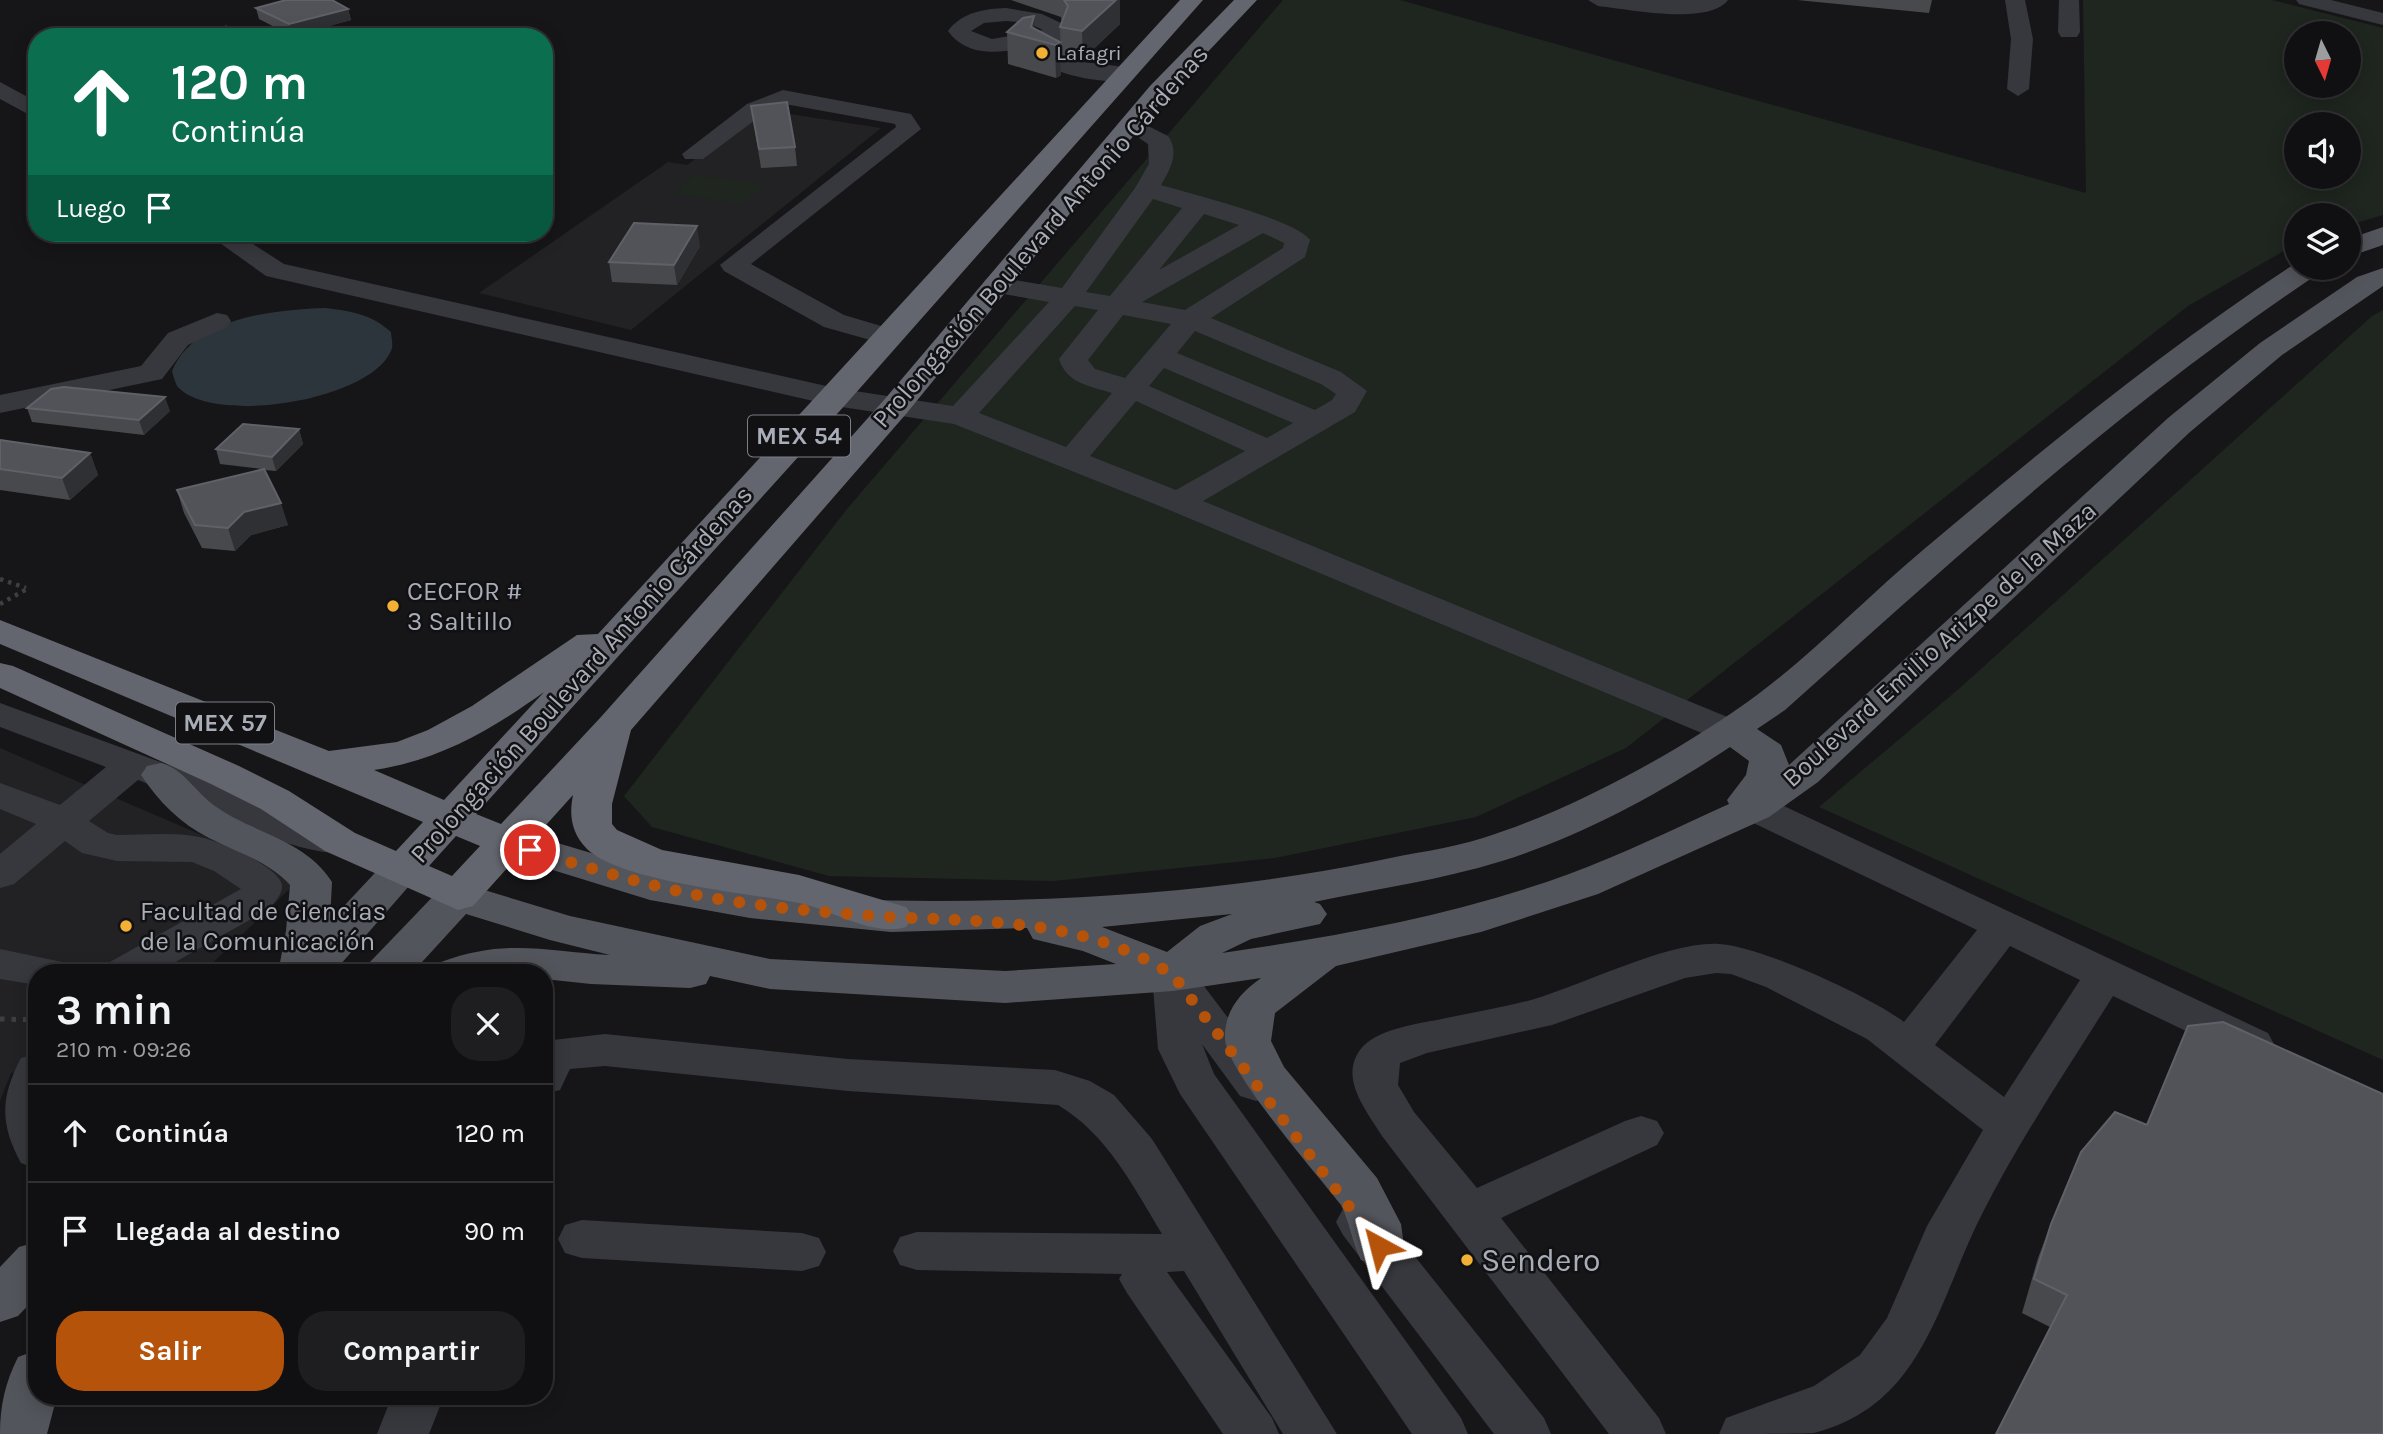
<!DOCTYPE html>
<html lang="es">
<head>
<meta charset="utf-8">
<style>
  body { margin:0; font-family:Karla,sans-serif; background:#1e1e20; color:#f1f3f6; height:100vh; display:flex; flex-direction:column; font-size:26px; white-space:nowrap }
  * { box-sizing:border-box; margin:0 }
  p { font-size:23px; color:#9c9d9f }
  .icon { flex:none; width:38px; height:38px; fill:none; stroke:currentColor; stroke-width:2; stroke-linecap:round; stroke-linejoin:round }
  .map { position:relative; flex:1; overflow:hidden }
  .details { position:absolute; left:28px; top:964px; width:525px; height:441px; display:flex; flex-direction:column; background:#101012; border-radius:28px; box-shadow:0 4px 18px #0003,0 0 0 2px #303032 }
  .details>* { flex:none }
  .banner { position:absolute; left:28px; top:28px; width:525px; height:214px; border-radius:28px; box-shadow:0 4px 18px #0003,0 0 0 2px #303032; background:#0b6e4f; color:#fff; overflow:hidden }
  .needle { width:46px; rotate:175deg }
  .buttons { position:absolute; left:2284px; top:21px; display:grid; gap:14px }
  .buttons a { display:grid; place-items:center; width:77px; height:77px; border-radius:50%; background:#101012; box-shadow:0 4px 18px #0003,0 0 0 2px #303032; font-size:35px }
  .pin { position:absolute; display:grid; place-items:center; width:60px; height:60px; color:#fff; margin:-30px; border:4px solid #fff; border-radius:50%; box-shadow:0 2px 7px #0007 }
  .me { position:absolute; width:77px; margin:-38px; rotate:322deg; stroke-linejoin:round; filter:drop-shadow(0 0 5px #0008) }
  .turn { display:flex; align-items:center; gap:24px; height:147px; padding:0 28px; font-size:32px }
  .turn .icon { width:91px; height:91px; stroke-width:2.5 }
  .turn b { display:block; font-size:49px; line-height:60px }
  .then { display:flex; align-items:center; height:66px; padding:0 28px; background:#0003; gap:14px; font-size:26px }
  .round { display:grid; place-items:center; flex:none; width:74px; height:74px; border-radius:28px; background:#1e1e20 }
  .headline { display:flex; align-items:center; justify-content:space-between; height:119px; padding:0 28px }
  h1 { font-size:42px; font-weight:700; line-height:52px }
  .button { display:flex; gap:14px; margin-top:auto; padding:14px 28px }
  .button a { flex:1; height:80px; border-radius:28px; background:#b45309; color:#fff; font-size:28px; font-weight:700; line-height:80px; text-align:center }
  .button a+a { background:#1e1e20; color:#f1f3f6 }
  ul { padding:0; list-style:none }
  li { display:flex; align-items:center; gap:21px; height:98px; padding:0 28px; border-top:2px solid #303032 }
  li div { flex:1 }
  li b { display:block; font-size:26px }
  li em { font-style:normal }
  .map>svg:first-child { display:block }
  .built { fill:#222225 }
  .green { fill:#1e261f; fill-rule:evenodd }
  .water { fill:#2c353c }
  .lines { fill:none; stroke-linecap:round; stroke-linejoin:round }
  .path-far1 { stroke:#3d3f44; stroke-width:4.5; stroke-dasharray:3.5 5; stroke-linecap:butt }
  .path { stroke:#3d3f44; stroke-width:5; stroke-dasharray:4.5 7; stroke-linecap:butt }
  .minor { fill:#37383d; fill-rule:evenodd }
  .major { fill:#53555c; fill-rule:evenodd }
  .highway { fill:#63666e; fill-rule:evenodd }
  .wall { fill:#47494d }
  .shaded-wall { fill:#2f3033 }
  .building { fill:#525359; stroke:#5f6168; stroke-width:2 }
  .route { stroke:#b45309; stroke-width:12; stroke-dasharray:0 21.6 }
  .poi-dot { fill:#f2b134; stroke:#111113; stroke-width:2.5 }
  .labels { text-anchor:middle; stroke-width:5; stroke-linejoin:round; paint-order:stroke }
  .far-poi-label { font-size:21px; fill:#a8adb8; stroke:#111113; text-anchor:start }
  .shield { fill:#111113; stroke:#7b7e86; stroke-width:2 }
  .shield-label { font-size:24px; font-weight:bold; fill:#a8adb8 }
  .street-label { font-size:26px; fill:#a8adb8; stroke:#111113 }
  .poi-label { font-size:26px; fill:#a8adb8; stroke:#111113; text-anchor:start }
  .near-poi-label { font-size:32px; fill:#a8adb8; stroke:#111113; text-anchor:start }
</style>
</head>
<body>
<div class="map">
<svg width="2383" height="1434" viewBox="0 0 2383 1434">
  <rect width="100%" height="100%" fill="#161618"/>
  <path class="built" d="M764 110 881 128 631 330 479 293 668 162 687 165Z
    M0 748 301 878 202 973H37V1071L11 1073 0 1101Z"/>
  <path class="green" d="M1283 0H1400L2086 193 2083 0H2272L2383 28V215L2349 225 2348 215H2296V244L2188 306 1626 748 1476 817 1275 858 1054 881 829 876 652 827 624 796 847 509ZM2296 33H2348V86H2296ZM2296 124H2348V177H2296Z
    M695 175 766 184 744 204 672 194Z
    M2383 310V1060L1819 807 1961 687 2372 316Z"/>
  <path class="water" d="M325 308C351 311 371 314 391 332 391 336 393 343 392 348 376 400 212 427 177 386 175 382 173 375 172 371 195 317 273 310 325 308Z"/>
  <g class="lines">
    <path class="path-far1" d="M0 579 26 588
      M0 604 27 589"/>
    <path class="path" d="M0 1019 37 1020"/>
    <path class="minor" d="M1588 0H1728C1709 26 1627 9 1598 6Z
      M2005 0H2025L2033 39 2029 89 2018 96 2007 89 2011 39Z
      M2059 0H2079L2080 32 2077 37H2061L2058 32Z
      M2296 0H2331L2383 13V25L2299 4Z
      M1006 8 1042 14 1063 24 1066 33 1058 57C1076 65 1128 62 1136 74 1125 91 1046 74 1034 57L1041 44C1011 52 969 61 948 31 962 12 984 9 1006 8ZM1006 21 1028 23 1043 30 992 39 971 31 984 23Z
      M226 25 248 37 218 36 215 31Z
      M0 82 37 102V119L0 99Z
      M783 90 911 114 921 129 751 264 844 315 898 331 902 337 898 343 888 345 824 327 724 271 720 265 896 127 895 124 785 104 763 114 703 159H685L682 154 747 104Z
      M1130 117 1168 136C1180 152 1170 170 1161 185 1190 194 1295 219 1310 240L1305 257 1211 318 1341 372 1367 391 1355 412 1203 501 1742 723 1748 731 1742 739 1729 742 1716 739 1167 509 954 424 835 406 266 276 206 233H236L284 264 835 388 953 406 1049 302 986 291 982 285 986 279 996 277 1062 288 1135 188 1149 164 1148 144 1118 124 1122 119ZM1153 199 1182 208 1110 296 1086 292ZM1204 214 1239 225 1159 270ZM1263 233 1284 243 1283 248 1185 310 1142 302ZM1075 306 1098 310 1059 359C1067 384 1090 386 1112 393L1066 447 979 413ZM1123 315 1171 324 1125 378 1095 369 1088 360ZM1195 331 1321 384 1336 394 1332 400 1315 410 1177 353ZM1164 368 1293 423 1267 438 1149 386ZM1136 401 1245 451 1176 490 1090 456Z
      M217 313 227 315 231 321 227 327 188 345 162 379 0 413V395L141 366 168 333Z
      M0 703 174 767 308 822 354 833 360 842 354 851C304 865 189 799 138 780L89 821 108 833 117 835C143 835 173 832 199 837 217 840 279 866 282 885 283 894 274 903 269 909L156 973H102L108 963 241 889 214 871 192 862 117 861 82 853 65 841 14 884 0 888V854L36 824 0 809V783L60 805 106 767 0 727Z
      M1755 796 1769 799 2268 1033 2274 1044 2268 1055 2252 1060 2236 1055 2113 996C2068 1068 2020 1139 1982 1214 1938 1300 1924 1405 1814 1433 1791 1434 1744 1434 1719 1434L1726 1418 1814 1386 1860 1355 1887 1318 1927 1226 1983 1130 1867 1039 1766 987 1731 974 1716 973 1685 978 1552 1025 1427 1053 1400 1063 1398 1085 1414 1112 1477 1188 1625 1121 1641 1116 1657 1121 1664 1133 1657 1145 1501 1218 1659 1418 1666 1434H1609L1382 1136C1367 1111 1339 1079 1360 1050 1374 1030 1415 1024 1437 1020 1468 1013 1501 1008 1531 1000 1584 985 1668 941 1719 944 1760 946 1871 997 1904 1022L1977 930 1741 817 1736 808 1741 799ZM2010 946 2080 980 2004 1097 1935 1045Z
      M0 949 67 963 73 973H37V985L0 979Z
      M1173 960 1188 965 1278 1084 1272 1096 1256 1101 1240 1096 1202 1044 1214 1074 1461 1418 1468 1434H1412L1180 1094 1158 1049 1152 975 1158 965Z
      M605 1034 848 1059 1055 1070 1090 1081 1114 1095 1152 1139 1337 1434H1283L1184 1271 1167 1272 1272 1418 1279 1434H1223L1127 1293 1119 1279 1122 1274 917 1270 900 1265 893 1251 900 1237 917 1232 1162 1234C1133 1186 1107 1134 1058 1105L848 1091 605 1066 570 1069 560 1090 544 1094V1041Z
      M37 1054V1169L21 1163C0 1124 0 1098 21 1058Z
      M1360 1203 1377 1209 1544 1418 1551 1434H1494L1343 1235 1336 1222 1343 1209Z
      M582 1220 802 1233 819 1238 826 1252 819 1266 802 1271 582 1258 565 1253 558 1239 565 1225Z
      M392 1396H444L429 1434H377Z"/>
    <path class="major" d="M2383 227V245L2348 257V239Z
      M2296 263V268H2322L2318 274C2127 401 1956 557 1785 710L1757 729 1781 745 1789 765 2168 418 2260 343 2357 277 2383 268V286L2282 355 2190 432 1818 782 1769 817 1598 894 1481 932 1336 966 1275 1013 1271 1041 1284 1067 1377 1178 1401 1224 1404 1246 1397 1260 1379 1266 1361 1260C1352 1242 1350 1223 1341 1205 1317 1174 1227 1072 1225 1039 1224 1011 1240 993 1261 978L1173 991 1005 1003 770 989 710 976 706 984 690 988 591 984 544 979V973H435L441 962C506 938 545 951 610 955L550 940 466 914 412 973H364L370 962 443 886 458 882 570 916 770 959 1005 971 1116 964 1083 951 1033 939 1027 928 891 932 750 918 650 900 491 851 485 842 491 833 506 829C587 850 665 878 748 889 835 902 921 902 1008 900 1132 897 1254 886 1376 861 1411 853 1449 849 1483 838 1573 810 1682 750 1757 695 1816 651 1867 597 1923 550 2043 449 2164 349 2296 263ZM1730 747 1749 761 1746 775 1727 800 1729 804C1676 828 1623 854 1569 874 1457 915 1339 936 1222 953L1251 939 1320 924 1327 914 1320 904 1314 902C1376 889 1441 880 1502 861 1582 836 1661 793 1730 747ZM1232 914 1200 926 1167 952 1102 927Z
      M161 763C184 769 195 792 215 806 254 834 305 839 332 882L330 921 387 860 402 856 417 860 423 870 333 973H278L286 931 290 885C268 861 236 852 209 838 181 824 158 801 141 775L147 766Z
      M37 1242V1296L18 1316 0 1322V1267L19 1247Z
      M37 1350V1396H57L47 1434H0C0 1406 5 1383 18 1357Z"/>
    <path class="highway" d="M1180 0H1203L846 404 476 814 501 824 600 718 884 400 1150 86 1234 0H1257L1166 96 906 414 631 730 612 804V824L617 830 662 850 799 875 906 907 913 917 906 927C872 937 833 910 799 903 749 893 622 882 587 849 571 833 569 815 573 795L473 906 458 910 325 851 261 809 211 784 0 688V663L13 666 239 766 289 791 355 833 396 851 423 822 0 644V620L329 751 397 742 428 730 472 706 577 635 598 634ZM544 692 444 800 374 770C440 760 491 730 544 692ZM456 836 480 846 452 876 429 866Z"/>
  </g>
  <path class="wall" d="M1011 0H1120V24L1083 59 1061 55 1060 27 1062 22 1061 17Z
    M1797 0H1932L1929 13Z
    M256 8 348 9 351 20 292 36 259 19Z
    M1035 29 1060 42 1061 75 1056 78 1008 64 1007 32Z
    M751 106 795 147 797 166 761 168Z
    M700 246 677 285 612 282 609 262Z
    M27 408 170 411 144 435 32 422Z
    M299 429 303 444 276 471 265 470 288 525 251 535 235 551 202 548 184 513 177 490 262 469 220 464 216 449Z
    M0 440 90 453 98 475 70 500 0 490Z
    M2383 1094 2050 1327 2022 1313 2038 1258 2051 1224 2147 1125Z"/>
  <path class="shaded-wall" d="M1086 0H1120V24L1083 59 1082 31Z
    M348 9 351 20 292 36 289 24Z
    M1034 16 1035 40 1031 27Z
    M1060 42 1061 75 1056 78 1055 45Z
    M544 105 548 121 544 122Z
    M697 226 700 246 677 285 674 265Z
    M165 397 170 411 144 435 139 420Z
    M299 429 303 444 276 471 272 457Z
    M90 453 98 475 70 500 62 478Z
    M281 503 288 525 251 535 235 551 228 528 244 512Z"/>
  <path class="building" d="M286 0H332L348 9 289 24 256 8Z
    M1064 0H1116L1082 31 1060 27 1068 6Z
    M1034 16 1031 27 1060 42 1055 45 1007 32 1023 18Z
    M787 102 795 147 759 149 751 106Z
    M634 223 697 226 674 265 609 262Z
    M64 387 165 397 139 420 27 408 51 389Z
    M243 424 299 429 272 457 216 449Z
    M0 440 90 453 62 478 0 469Z
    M264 469 281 503 244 512 228 528 195 525 177 490Z
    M2223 1022 2383 1094V1434H1996L2067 1295 2034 1279 2051 1224 2081 1152 2115 1112 2147 1125 2188 1026Z"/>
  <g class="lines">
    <path class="route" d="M530 850C603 872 676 895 752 904 798 910 844 914 890 917 991 922 1085 919 1173 975L1379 1246"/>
  </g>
  <g class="poi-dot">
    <circle cx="1042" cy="53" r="7"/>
    <circle cx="393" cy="606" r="7"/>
    <circle cx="126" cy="926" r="7"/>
    <circle cx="1467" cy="1260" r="7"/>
  </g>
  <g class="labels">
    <g class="far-poi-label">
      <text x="1056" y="60">Lafagri</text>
    </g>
    <g class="shield">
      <rect x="748" y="415.5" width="102" height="41" rx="5"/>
      <rect x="176" y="702.5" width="98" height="41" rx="5"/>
    </g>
    <g class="shield-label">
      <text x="799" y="444">MEX 54</text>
      <text x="225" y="731">MEX 57</text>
    </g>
    <g class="street-label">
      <text transform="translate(1040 236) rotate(-49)" y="9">Prolongación Boulevard Antonio Cárdenas</text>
      <text transform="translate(1939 644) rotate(-42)" y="9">Boulevard Emilio Arizpe de la Maza</text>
      <text transform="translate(581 674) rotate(-48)" y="9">Prolongación Boulevard Antonio Cárdenas</text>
    </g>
    <g class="poi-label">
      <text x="407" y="600">CECFOR #<tspan x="407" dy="30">3 Saltillo</tspan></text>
      <text x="140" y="920">Facultad de Ciencias<tspan x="140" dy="30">de la Comunicación</tspan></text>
    </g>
    <g class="near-poi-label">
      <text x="1481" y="1271">Sendero</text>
    </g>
  </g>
</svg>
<div class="buttons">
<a><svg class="needle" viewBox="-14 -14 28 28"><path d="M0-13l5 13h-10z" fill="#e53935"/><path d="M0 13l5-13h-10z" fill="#9c9d9f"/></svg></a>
<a><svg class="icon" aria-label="sound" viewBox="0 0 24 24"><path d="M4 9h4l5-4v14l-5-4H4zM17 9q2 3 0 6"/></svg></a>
<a><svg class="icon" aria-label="layers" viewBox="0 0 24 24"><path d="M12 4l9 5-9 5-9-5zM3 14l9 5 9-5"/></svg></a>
</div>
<div class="pin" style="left:530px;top:850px;background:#d93025"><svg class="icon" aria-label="arrive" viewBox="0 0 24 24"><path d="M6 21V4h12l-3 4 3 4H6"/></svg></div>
<svg class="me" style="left:1379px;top:1246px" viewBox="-20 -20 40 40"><path d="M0-17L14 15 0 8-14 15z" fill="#b45309" stroke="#fff" stroke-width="4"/></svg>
<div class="banner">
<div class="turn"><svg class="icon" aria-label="ahead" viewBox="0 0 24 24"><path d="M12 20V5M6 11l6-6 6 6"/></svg><div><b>120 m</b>Continúa</div></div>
<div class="then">Luego<svg class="icon" aria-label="arrive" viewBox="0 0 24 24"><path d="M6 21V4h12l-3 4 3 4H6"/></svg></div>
</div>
<section class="details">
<div class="headline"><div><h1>3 min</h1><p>210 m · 09:26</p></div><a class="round"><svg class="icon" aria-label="close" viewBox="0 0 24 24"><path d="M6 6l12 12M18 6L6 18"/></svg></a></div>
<ul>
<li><svg class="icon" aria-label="ahead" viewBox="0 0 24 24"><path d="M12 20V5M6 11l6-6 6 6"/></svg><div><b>Continúa</b></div><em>120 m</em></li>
<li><svg class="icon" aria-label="arrive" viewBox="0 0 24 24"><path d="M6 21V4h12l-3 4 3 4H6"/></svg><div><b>Llegada al destino</b></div><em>90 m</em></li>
</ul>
<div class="button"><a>Salir</a><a>Compartir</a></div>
</section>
</div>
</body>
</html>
